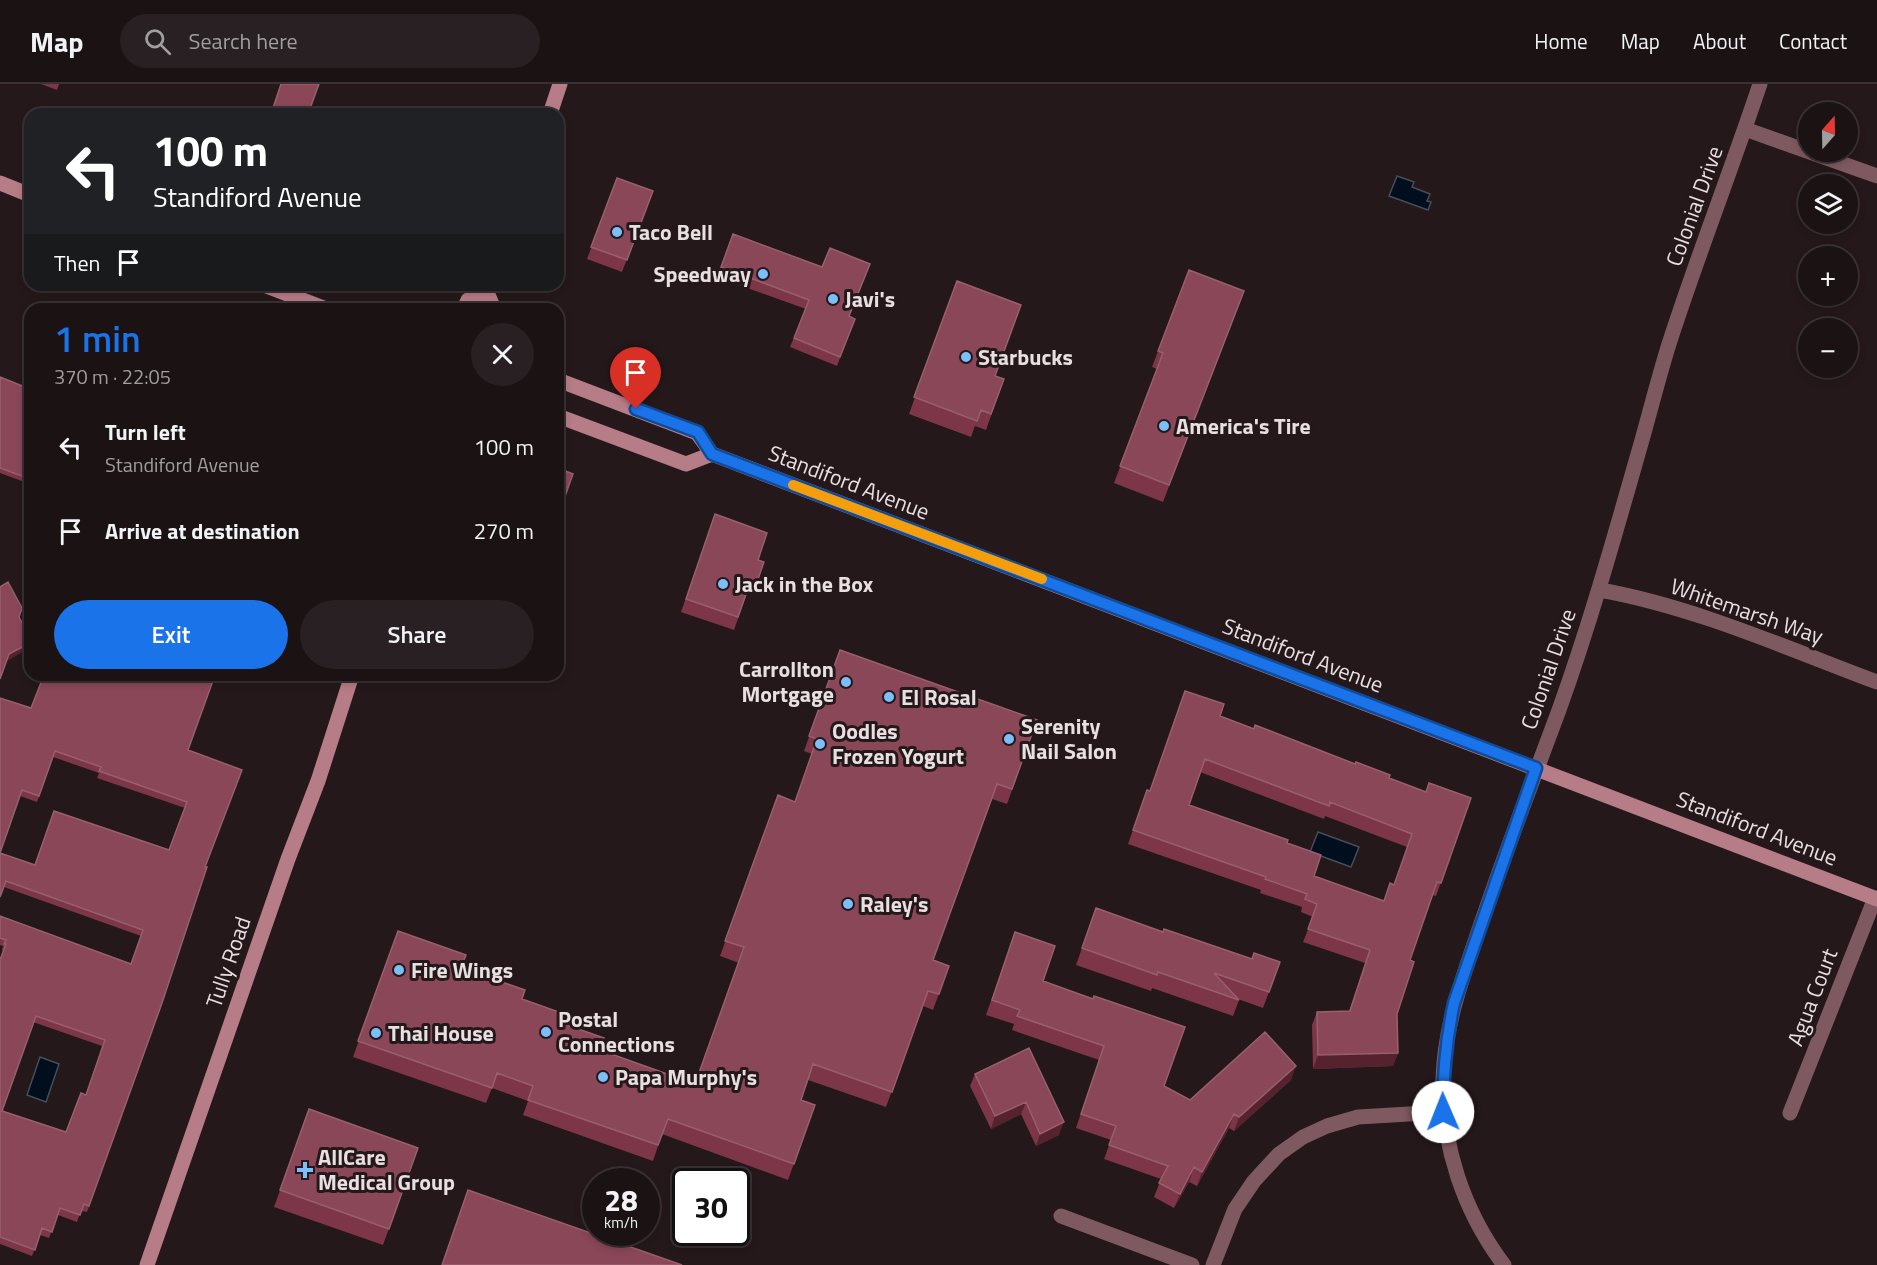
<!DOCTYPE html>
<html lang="en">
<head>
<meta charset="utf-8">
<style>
  body { margin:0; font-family:"Titillium Web",sans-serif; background:#282022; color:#f1f3f6; height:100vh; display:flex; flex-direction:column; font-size:22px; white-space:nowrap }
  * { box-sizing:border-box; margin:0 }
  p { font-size:20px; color:#a09ea0 }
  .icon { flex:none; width:33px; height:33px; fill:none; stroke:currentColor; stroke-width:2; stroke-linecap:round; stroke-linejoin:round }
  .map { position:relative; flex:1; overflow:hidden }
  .drawer { position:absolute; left:24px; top:219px; width:540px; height:378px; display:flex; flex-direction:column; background:#1b1214; border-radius:18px; box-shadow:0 3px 9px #0003,0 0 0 2px #393234 }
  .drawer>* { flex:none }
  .banner { position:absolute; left:24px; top:24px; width:540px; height:183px; border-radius:18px; box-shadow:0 3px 9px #0003,0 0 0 2px #393234; background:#202124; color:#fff; overflow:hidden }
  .needle { width:39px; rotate:20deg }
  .buttons { position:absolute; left:1798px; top:18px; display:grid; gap:12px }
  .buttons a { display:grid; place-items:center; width:60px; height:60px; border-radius:50%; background:#1b1214; box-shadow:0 3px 9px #0003,0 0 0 2px #393234; font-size:30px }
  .speed { position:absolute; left:582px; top:1084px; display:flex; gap:12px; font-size:30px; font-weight:700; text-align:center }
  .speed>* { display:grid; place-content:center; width:78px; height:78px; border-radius:50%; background:#1b1214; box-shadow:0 3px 9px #0003,0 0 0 2px #393234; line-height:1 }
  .speed small { font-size:15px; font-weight:400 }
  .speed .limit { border:3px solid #111; border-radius:9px; background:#fff; color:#111 }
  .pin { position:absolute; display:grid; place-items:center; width:51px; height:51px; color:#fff; margin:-62px -26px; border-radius:50% 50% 50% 0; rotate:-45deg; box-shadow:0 0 6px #0007 }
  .pin .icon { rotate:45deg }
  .me { position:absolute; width:66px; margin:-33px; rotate:359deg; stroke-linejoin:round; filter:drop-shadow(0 0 4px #0008) }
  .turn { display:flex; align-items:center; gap:21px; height:126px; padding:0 30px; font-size:27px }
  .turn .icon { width:78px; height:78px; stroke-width:2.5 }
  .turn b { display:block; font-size:42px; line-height:51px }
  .then { display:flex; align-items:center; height:57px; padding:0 30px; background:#0003; gap:12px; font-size:22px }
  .round { display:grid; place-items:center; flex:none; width:63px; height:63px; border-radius:32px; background:#282022 }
  .overview { display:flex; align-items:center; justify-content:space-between; height:102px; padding:0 30px }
  h1 { font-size:36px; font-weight:600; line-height:45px; color:#1a73e8 }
  .primary-button { display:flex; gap:12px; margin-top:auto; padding:12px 30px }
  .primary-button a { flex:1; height:69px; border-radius:36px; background:#1a73e8; color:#fff; font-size:24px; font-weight:600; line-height:69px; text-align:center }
  .primary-button a+a { background:#282022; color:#f1f3f6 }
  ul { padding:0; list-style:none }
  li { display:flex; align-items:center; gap:18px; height:84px; padding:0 30px }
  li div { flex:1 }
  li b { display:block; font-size:22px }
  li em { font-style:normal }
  header { display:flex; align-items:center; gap:36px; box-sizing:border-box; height:84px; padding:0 30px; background:#1b1214; border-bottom:2px solid #393234 }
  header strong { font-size:28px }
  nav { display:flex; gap:33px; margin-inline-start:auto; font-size:21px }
  .search { width:420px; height:54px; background:#282022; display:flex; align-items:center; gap:15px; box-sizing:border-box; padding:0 21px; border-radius:33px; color:#a09ea0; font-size:22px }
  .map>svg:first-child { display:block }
  .water { fill:#000e1e; stroke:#464d58; stroke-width:1.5 }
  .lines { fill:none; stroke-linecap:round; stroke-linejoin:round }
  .street { stroke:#7e5960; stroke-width:15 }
  .secondary { stroke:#b67c87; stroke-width:15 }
  .wall { fill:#7d3548; fill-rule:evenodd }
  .shaded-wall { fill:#55222e }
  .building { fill:#894758; stroke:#985f6e; stroke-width:1.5; fill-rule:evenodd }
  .route-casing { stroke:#114b97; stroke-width:15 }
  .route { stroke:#1a73e8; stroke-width:10 }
  .slow { stroke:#f59e0b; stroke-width:10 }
  .poi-dot { fill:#7bbef8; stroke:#24181a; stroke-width:2 }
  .labels { text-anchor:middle; stroke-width:6; stroke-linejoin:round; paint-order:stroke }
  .street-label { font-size:22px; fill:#e8dfe1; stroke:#24181a }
  .poi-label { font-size:22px; font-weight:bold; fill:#e8dfe1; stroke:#24181a; text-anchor:start }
</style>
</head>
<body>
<header>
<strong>Map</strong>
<div class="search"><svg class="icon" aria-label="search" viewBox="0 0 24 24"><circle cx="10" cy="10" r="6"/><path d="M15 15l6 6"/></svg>Search here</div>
<nav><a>Home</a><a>Map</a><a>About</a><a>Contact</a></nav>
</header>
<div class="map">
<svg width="1877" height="1181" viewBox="0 0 1877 1181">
  <rect width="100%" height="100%" fill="#24181a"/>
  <path class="water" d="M1397 92 1414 98 1412 103 1430 110 1427 117 1431 118 1428 126 1389 112Z
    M1318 748 1359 763 1351 783 1310 768Z
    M40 973 59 980 46 1018 27 1011Z"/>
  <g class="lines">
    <path class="street" d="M1745 45 1877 92
      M1600 506C1695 523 1786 564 1877 598
      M1790 1029 1875 814
      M1061 1132 1192 1181
      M1213 1181 1235 1125 1254 1097 1279 1070 1303 1053 1327 1042 1358 1033 1443 1028
      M1504 1181C1464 1128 1441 1061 1443 994 1445 938 1464 890 1482 837 1506 766 1533 696 1559 626 1591 537 1616 447 1642 356 1651 324 1659 292 1669 260 1697 173 1731 87 1760 0"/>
    <path class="secondary" d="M550 30 560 0
      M0 99 30 111
      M264 201 326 225
      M489 201 487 208 494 225
      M464 225 468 216 487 208
      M558 296 697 349 712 370 1877 815
      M558 332 686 380 712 370
      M147 1181 288 775 318 697 352 591"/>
  </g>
  <path class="wall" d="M41 0H59L57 6Z
    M617 94 653 107 622 188 587 175Z
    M733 150 849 233 855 235 837 282 790 263 806 225 717 193Z
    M1189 186 1244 207 1163 418 1114 399 1157 285 1152 283Z
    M957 197 995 292 1004 295 986 346 975 342 971 353 909 330Z
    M0 293 30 305V400L0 389Z
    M715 430 758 476 757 498 752 511 747 509 734 546 681 528Z
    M840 566 1037 636 1007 720 992 715 933 876 949 882 933 926 923 922 886 1023 808 996 801 1016 815 1021 788 1096 662 1050 653 1077 523 1031 528 1017 492 1004 486 1019 353 973 398 847 461 884 522 915 564 940 600 966 695 1000 739 879 720 872 778 711 795 718 812 670 804 667Z
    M0 614 31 624 188 666 205 783 162 919 87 1128 81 1127 77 1138 58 1131 49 1154 40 1151 32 1172 0 1160V876L3 867 2 866 3 862 0 861V832L131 880 141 852 4 803 0 813ZM53 673 99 689 97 694 185 724 169 766 35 781 0 769 20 712 37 718ZM33 938 102 962 86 1011 66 1048 2 1027Z
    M1220 632 1426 708 1471 714 1436 812 1432 811 1410 876 1397 930 1398 969 1393 982 1313 985 1312 941 1317 928 1349 927 1365 879 1303 858 1313 833 1301 828 1302 823 1260 809 1261 806 1128 760 1147 706 1150 707ZM1200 688 1324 735 1325 732 1407 763 1394 801 1383 817 1314 792 1287 759 1189 721Z
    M1096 824 1163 848 1252 875 1280 878 1263 924 1238 915 1239 916 1233 932 1152 904 1151 907 1076 881Z
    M1015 848 1043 897 1164 1002 1190 1016 1291 996 1234 1047 1229 1044 1197 1102 1189 1098 1174 1124 1154 1113 1161 1095 1104 1075 1111 1056 1076 1044 1099 976 1012 946 1014 940 986 931Z
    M1029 964 1059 1051 1036 1062 1021 1030 991 1045 970 1002 975 990Z
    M309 1025 418 1064 383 1161 274 1123Z"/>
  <path class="shaded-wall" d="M30 559V564L7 577 9 570Z
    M1398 969 1393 982 1313 985 1318 971Z
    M1296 982 1291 996 1234 1047 1239 1033Z
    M1026 1018 1021 1030 991 1045 995 1032Z
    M1234 1030 1229 1044 1197 1102 1202 1088Z
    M1064 1038 1059 1051 1036 1062 1040 1050Z
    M1194 1083 1189 1098 1174 1124 1180 1110Z"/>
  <path class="building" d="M281 0H319L308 30H271Z
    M617 94 653 107 627 176 591 163Z
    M733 150 822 183 830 164 870 180 849 232 855 235 840 273 794 254 809 216 721 183Z
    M1189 186 1244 207 1169 401 1120 382 1163 269 1158 267Z
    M957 197 1021 221 995 292 1004 295 991 330 981 326 977 337 914 313Z
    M0 293 30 305V395L0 384Z
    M558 384 573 390 558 432Z
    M715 430 767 449 758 476 764 478 757 498 751 496 738 533 686 515Z
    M8 498 22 524 19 533 30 554V559L9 570 0 595V503Z
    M840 566 1037 636 1012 705 997 700 933 876 949 882 939 910 928 907 892 1008 813 980 801 1016 815 1021 794 1080 668 1035 658 1061 528 1016 533 1002 497 989 492 1004 358 957 398 847 466 871 461 884 525 906 522 915 567 931 564 940 604 954 600 966 695 1000 744 863 725 857 778 711 795 718 817 655 809 652Z
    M44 591H215L188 666 242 686 205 783H207L162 919 89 1122 84 1120 80 1131 60 1124 52 1148 42 1144 35 1166 0 1153V876L6 860H4L6 856 0 854V832L131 880 143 846 6 797 0 813V614L31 624ZM55 667 101 683 99 687 187 718 169 766 54 727 35 781 0 769 22 706 39 712ZM36 932 105 956 86 1011 81 1009 66 1048 2 1027Z
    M1185 607 1224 620 1220 632 1254 645 1255 641 1355 680 1356 678 1390 691 1389 694 1426 708 1429 699 1471 714 1441 799 1437 798 1410 876 1414 878 1397 930 1398 969 1318 971 1317 928 1350 927 1370 866 1308 845 1317 820 1305 815 1307 810 1265 795 1266 793 1133 746 1147 706 1150 707ZM1205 675 1329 722 1330 718 1412 750 1394 801 1390 799 1384 817 1314 792 1321 771 1287 759 1288 756 1189 721Z
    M1096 824 1163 848 1164 845 1252 875 1254 869 1280 878 1269 908 1214 889 1239 916 1158 888 1157 891 1082 864Z
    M1015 848 1055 862 1043 897 1093 915 1094 912 1185 943 1164 1002 1190 1016 1265 948 1296 982 1239 1033 1234 1030 1202 1088 1194 1083 1180 1110 1159 1099 1168 1082 1109 1061 1116 1042 1081 1030 1104 962 1017 932 1020 926 992 916Z
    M1029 964 1064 1038 1040 1050 1026 1018 995 1032 975 990Z
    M309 1025 418 1064 389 1145 280 1106Z
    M468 1106 682 1181H442Z"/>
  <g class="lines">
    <g class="route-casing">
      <path id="route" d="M636 325 698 348 712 370 1536 684 1454 919C1446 956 1443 991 1443 1028"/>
    </g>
    <use href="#route" class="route"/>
    <path class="slow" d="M793 401 1042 495"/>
  </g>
  <g class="poi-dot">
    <circle cx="617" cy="148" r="6"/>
    <circle cx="763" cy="190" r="6"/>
    <circle cx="833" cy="215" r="6"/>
    <circle cx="966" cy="273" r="6"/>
    <circle cx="1164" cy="342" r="6"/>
    <circle cx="723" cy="500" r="6"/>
    <circle cx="846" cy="598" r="6"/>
    <circle cx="889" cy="613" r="6"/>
    <circle cx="1009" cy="655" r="6"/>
    <circle cx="820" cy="660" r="6"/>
    <circle cx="848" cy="820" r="6"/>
    <circle cx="399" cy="886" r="6"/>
    <circle cx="546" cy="948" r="6"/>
    <circle cx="376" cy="949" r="6"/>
    <circle cx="603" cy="993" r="6"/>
    <path d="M302 1077h6v6h6v6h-6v6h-6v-6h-6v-6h6z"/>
  </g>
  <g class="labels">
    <g class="street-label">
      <text transform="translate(1694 122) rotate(-70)" y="8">Colonial Drive</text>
      <text transform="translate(849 398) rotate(21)" y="8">Standiford Avenue</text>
      <text transform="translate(1747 527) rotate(19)" y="8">Whitemarsh Way</text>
      <text transform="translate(1303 571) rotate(21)" y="8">Standiford Avenue</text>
      <text transform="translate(1548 585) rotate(-71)" y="8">Colonial Drive</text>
      <text transform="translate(1757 744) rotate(21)" y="8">Standiford Avenue</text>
      <text transform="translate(228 878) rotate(-71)" y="8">Tully Road</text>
      <text transform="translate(1812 913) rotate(-69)" y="8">Agua Court</text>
    </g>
    <g class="poi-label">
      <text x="629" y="156">Taco Bell</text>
      <text x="751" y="198" text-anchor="end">Speedway</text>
      <text x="845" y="223">Javi's</text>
      <text x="978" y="281">Starbucks</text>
      <text x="1176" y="350">America's Tire</text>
      <text x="735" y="508">Jack in the Box</text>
      <text x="834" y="593" text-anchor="end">Carrollton<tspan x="834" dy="25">Mortgage</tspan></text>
      <text x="901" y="621">El Rosal</text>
      <text x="1021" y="650">Serenity<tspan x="1021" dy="25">Nail Salon</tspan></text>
      <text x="832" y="655">Oodles<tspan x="832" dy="25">Frozen Yogurt</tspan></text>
      <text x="860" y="828">Raley's</text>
      <text x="411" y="894">Fire Wings</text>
      <text x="558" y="943">Postal<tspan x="558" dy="25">Connections</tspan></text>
      <text x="388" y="957">Thai House</text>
      <text x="615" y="1001">Papa Murphy's</text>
      <text x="318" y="1081">AllCare<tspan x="318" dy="25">Medical Group</tspan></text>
    </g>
  </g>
</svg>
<div class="buttons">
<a><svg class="needle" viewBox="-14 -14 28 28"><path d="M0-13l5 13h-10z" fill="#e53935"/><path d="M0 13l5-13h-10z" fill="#a09ea0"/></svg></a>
<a><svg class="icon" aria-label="layers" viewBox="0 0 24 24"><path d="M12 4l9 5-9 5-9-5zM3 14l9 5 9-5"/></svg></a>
<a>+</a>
<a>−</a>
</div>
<div class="speed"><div>28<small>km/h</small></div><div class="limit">30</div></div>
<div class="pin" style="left:636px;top:325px;background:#d93025"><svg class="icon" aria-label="arrive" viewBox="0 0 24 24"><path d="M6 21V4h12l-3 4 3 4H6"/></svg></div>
<svg class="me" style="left:1443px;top:1028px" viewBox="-20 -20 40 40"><circle r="19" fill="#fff"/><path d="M0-13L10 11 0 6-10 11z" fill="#1a73e8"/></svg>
<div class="banner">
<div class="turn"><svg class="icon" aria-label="left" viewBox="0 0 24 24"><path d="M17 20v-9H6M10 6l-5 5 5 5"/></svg><div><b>100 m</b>Standiford Avenue</div></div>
<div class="then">Then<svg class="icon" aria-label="arrive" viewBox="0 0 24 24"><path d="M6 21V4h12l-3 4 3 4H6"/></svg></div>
</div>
<section class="drawer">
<div class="overview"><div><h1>1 min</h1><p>370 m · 22:05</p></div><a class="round"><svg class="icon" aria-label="close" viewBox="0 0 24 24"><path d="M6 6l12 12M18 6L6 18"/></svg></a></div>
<ul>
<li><svg class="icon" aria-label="left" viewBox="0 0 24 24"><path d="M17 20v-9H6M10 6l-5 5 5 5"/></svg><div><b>Turn left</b><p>Standiford Avenue</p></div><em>100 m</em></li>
<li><svg class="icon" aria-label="arrive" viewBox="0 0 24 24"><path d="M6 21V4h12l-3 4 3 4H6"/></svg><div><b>Arrive at destination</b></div><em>270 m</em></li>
</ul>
<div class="primary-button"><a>Exit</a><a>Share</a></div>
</section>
</div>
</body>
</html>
